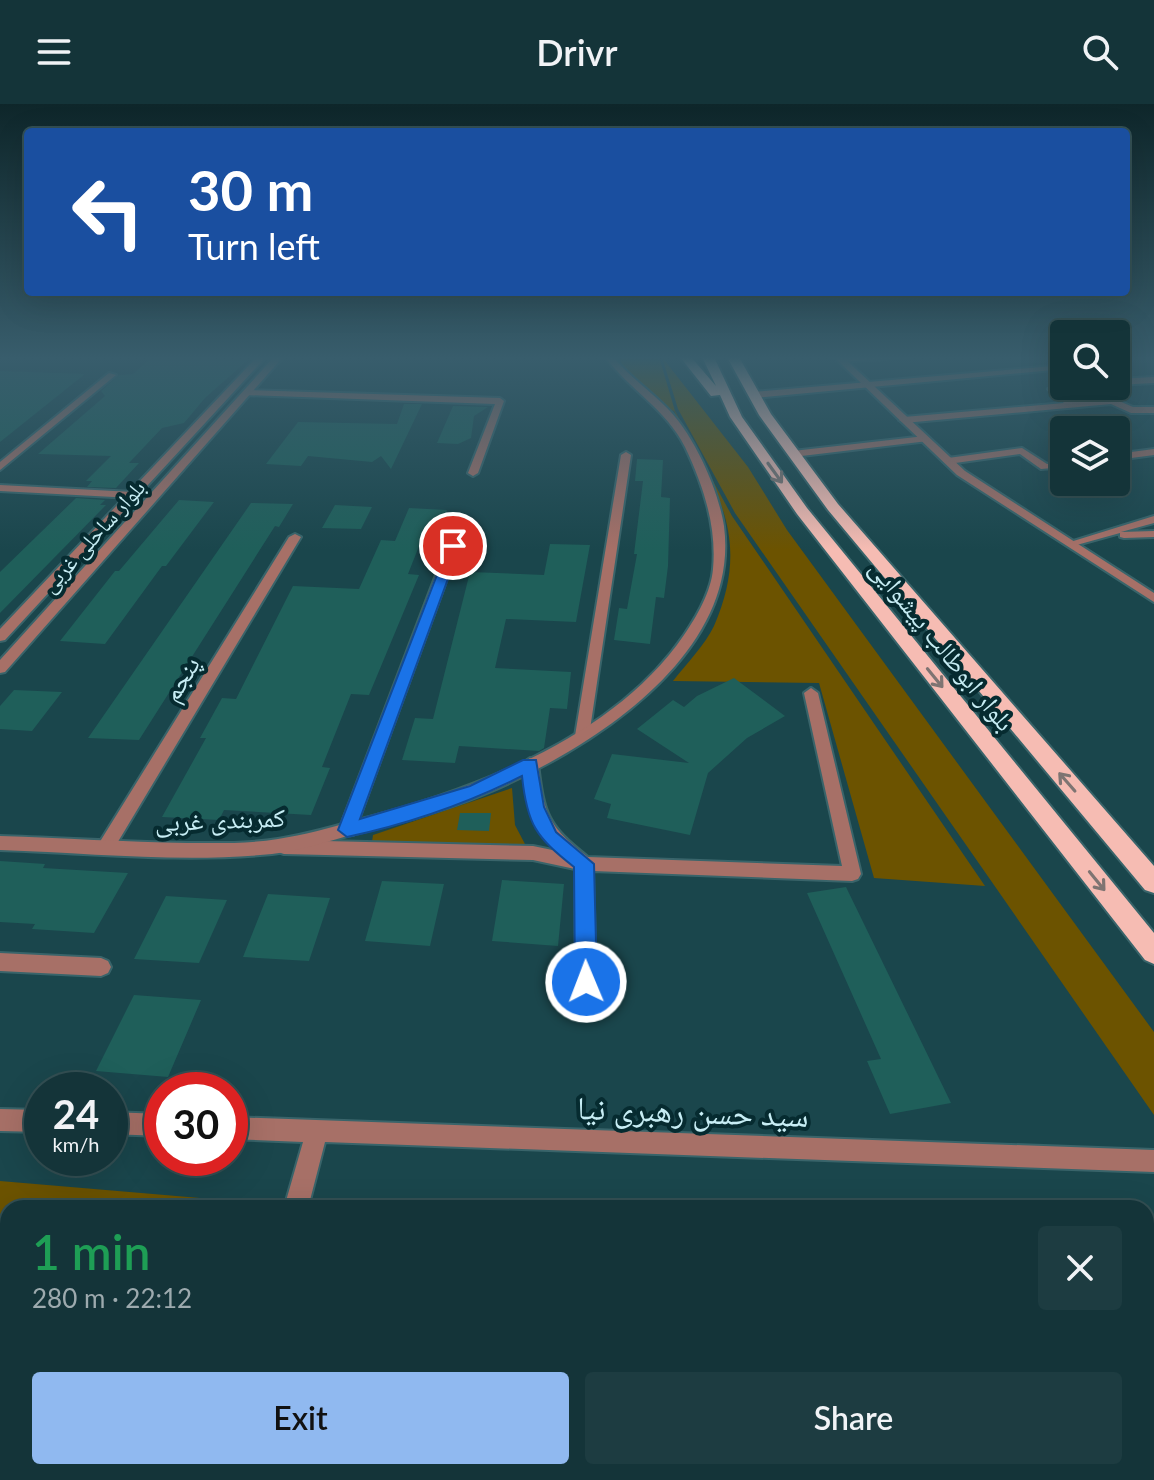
<!DOCTYPE html>
<html lang="en">
<head>
<meta charset="utf-8">
<style>
  body { margin:0; font-family:Lato,"Noto Naskh Arabic",sans-serif; background:#1d3c41; color:#f1f3f6; height:100vh; display:flex; flex-direction:column; font-size:30px; white-space:nowrap }
  * { box-sizing:border-box; margin:0 }
  p { font-size:26px; color:#9daaae }
  .icon { flex:none; width:44px; height:44px; fill:none; stroke:currentColor; stroke-width:2; stroke-linecap:round; stroke-linejoin:round }
  .map { position:relative; flex:1; overflow:hidden }
  .sheet { position:absolute; left:0px; top:1096px; width:1154px; height:280px; display:flex; flex-direction:column; background:#143439; border-radius:24px 24px 0 0; box-shadow:0 8px 32px #0002,0 0 0 2px #334f53 }
  .sheet>* { flex:none }
  .banner { position:absolute; left:24px; top:24px; width:1106px; height:168px; border-radius:8px; box-shadow:0 8px 32px #0002,0 0 0 2px #334f53; background:#1a4fa0; color:#fff; overflow:hidden }
  .tools { position:absolute; left:1050px; top:216px; display:grid; gap:16px }
  .tools a { display:grid; place-items:center; width:80px; height:80px; border-radius:8px; background:#143439; box-shadow:0 8px 32px #0002,0 0 0 2px #334f53; font-size:40px }
  .speed { position:absolute; left:24px; top:968px; display:flex; gap:16px; font-size:40px; font-weight:700; text-align:center }
  .speed>* { display:grid; place-content:center; width:104px; height:104px; border-radius:50%; background:#143439; box-shadow:0 8px 32px #0002,0 0 0 2px #334f53; line-height:1 }
  .speed small { font-size:20px; font-weight:400 }
  .speed .limit { border:12px solid #d22; background:#fff; color:#111 }
  .pin { position:absolute; display:grid; place-items:center; width:68px; height:68px; color:#fff; margin:-34px; border:4px solid #fff; border-radius:50%; box-shadow:0 2px 8px #0007 }
  .me { position:absolute; width:88px; margin:-44px; rotate:359deg; stroke-linejoin:round; filter:drop-shadow(0 0 6px #0008) }
  .turn { display:flex; align-items:center; gap:28px; height:168px; padding:0 32px; font-size:36px }
  .turn .icon { width:104px; height:104px; stroke-width:2.5 }
  .turn b { display:block; font-size:56px; line-height:68px }
  .round { display:grid; place-items:center; flex:none; width:84px; height:84px; border-radius:8px; background:#1d3c41 }
  .overview { display:flex; align-items:center; justify-content:space-between; height:136px; padding:0 32px }
  h1 { font-size:48px; font-weight:600; line-height:60px; color:#1e9e55 }
  .action { display:flex; gap:16px; margin-top:auto; padding:16px 32px }
  .action a { flex:1; height:92px; border-radius:8px; background:#90b9f0; color:#111; font-size:32px; font-weight:600; line-height:92px; text-align:center }
  .action a+a { background:#1d3c41; color:#f1f3f6 }
  header { display:flex; justify-content:space-between; align-items:center; height:104px; padding:0 32px; background:#143439; font-size:36px; font-weight:600 }
  .map>svg:first-child { display:block }
  .green { fill:#6c5300 }
  .building { fill:#1f5f5a }
  .lines { fill:none; stroke-linecap:round; stroke-linejoin:round }
  .minor-casing { stroke:#39646a; stroke-width:4 }
  .tertiary-casing { stroke:#39646a; stroke-width:4 }
  .trunk-casing { stroke:#39646a; stroke-width:4 }
  .minor { fill:#a77067; fill-rule:evenodd }
  .tertiary { fill:#a77067; fill-rule:evenodd }
  .trunk { fill:#f6bcb3; fill-rule:evenodd }
  .oneway { stroke:#7e7472 }
  .route { fill:#1a73e8; stroke:#114b97; stroke-width:2 }
  .labels { text-anchor:middle; stroke-width:8; stroke-linejoin:round; paint-order:stroke }
  .far-street-label { font-size:22px; fill:#c7edf4; stroke:#062b30 }
  .street-label { font-size:26px; fill:#c7edf4; stroke:#062b30 }
  .near-street-label { font-size:32px; fill:#c7edf4; stroke:#062b30 }
</style>
</head>
<body>
<header><svg class="icon" aria-label="menu" viewBox="0 0 24 24"><path d="M4 6h16M4 12h16M4 18h16"/></svg>Drivr<svg class="icon" aria-label="search" viewBox="0 0 24 24"><circle cx="10" cy="10" r="6"/><path d="M15 15l6 6"/></svg></header>
<div class="map">
<svg width="1154" height="1376" viewBox="0 0 1154 1376">
  <rect width="100%" height="100%" fill="#1a464c"/>
  <path class="green" d="M620 253H659L675 307 732 412 985 782 874 774 819 579 673 577C686 560 705 541 714 522 753 432 715 384 674 307 654 301 621 274 620 253Z
    M662 253 748 363 787 426 1154 928V1011L735 409 678 305Z
    M512 684 515 721 526 742 372 738 373 731Z
    M0 1077 260 1099 373 1104H8V1368H1132L1130 1376H0Z"/>
  <path class="building" d="M152 253 249 255 205 294 184 319 162 324 129 359H139L116 384 87 383 92 377H86L111 352 38 350 105 292 101 287 119 271 133 270Z
    M0 267 85 270 0 338Z
    M404 300H422L391 365 381 352 372 358 308 352 301 362 266 360 298 318 397 320Z
    M453 302 488 303 474 312 471 334 458 340 437 339Z
    M637 355 663 356 661 393 670 394 668 462 664 494 656 493 650 540 614 536 619 504 627 505 637 450H634L643 377H635Z
    M76 394 105 396 100 401H106L0 509V468Z
    M179 396 214 398 166 462H162L105 540 60 537 115 467H119Z
    M251 399 293 400 279 423 275 422 139 636 88 634Z
    M335 401 372 403 361 425 322 424Z
    M409 404 447 406 439 428 425 427 408 470 419 471 369 591 351 590 322 663 330 664 311 711 224 706 219 716 162 713 206 634H200L222 594 236 595 293 482 359 485 381 436 395 437Z
    M550 440 590 441 576 518 506 515 495 564 571 568 567 605 550 604 544 644 539 647 459 642 455 659 402 656 415 614 433 615 470 468 544 471Z
    M734 574 785 612 747 634 708 669 690 731 607 714 611 700 594 695 612 650 689 659 637 625 673 596 684 603 697 592Z
    M14 586 62 588 32 627 0 625V602Z
    M460 709H491L489 727 457 726Z
    M0 757 45 760 43 764 128 769 94 829 32 825 35 820 0 818Z
    M502 776 564 780 558 842 492 837Z
    M382 777 444 780 430 842 365 837Z
    M846 783 951 999 890 1010 867 957 881 955 807 789Z
    M268 790 330 794 309 857 243 853Z
    M166 792 227 796 199 859 134 855Z
    M134 891 201 896 168 973 96 967Z"/>
  <g class="lines">
    <g class="minor-casing">
      <path id="minor" d="M849 253H910L841 258 837 256Z
        M1130 257V261L1116 262V258Z
        M1064 261V265L753 294 749 291 753 288Z
        M109 269 116 271 0 366V358Z
        M1154 273V279L1116 281V275Z
        M1064 280 1074 282 1059 286 1074 298 1112 294 1133 303H1154V309H1131L1111 300 904 319 899 316 904 313 1064 299 1048 285Z
        M247 286 500 294 504 297 478 369 473 372 468 369 495 300 244 291 243 289Z
        M925 332 930 335 928 337 793 353 788 350 793 347Z
        M1022 344 1047 360 1064 357V363L1041 365 1020 350 948 360 943 357 948 354Z
        M1154 345V351L1116 356V350Z
        M626 348 631 351 589 632 582 637 575 632 621 351Z
        M0 381 133 388 138 391 133 394 0 387Z
        M1154 412V419L1121 428 1154 427V433L1124 434 1120 433V429L1073 442 1067 439Z
        M295 430 301 433 113 746H101L99 741 101 736 289 433Z
        M453 439 459 442 355 726 353 731H341L339 726 447 442Z
        M811 584 818 589 861 770 858 775 852 777 593 767 596 878 593 884 586 887 579 884 576 878 575 765 533 756 284 750 278 748 276 743 278 738 284 736 533 742 557 747C530 723 526 694 522 660L530 654 538 660C544 710 547 721 588 753L842 762 804 589Z
        M0 849 101 854 108 857 111 863 108 869 101 872 0 867Z
        M0 1005 42 1006V1028L0 1027Z
        M110 1008 162 1010V1032L110 1030Z
        M230 1013 1154 1046V1068L325 1038 308 1104H284L303 1038 230 1035Z
        M210 1368H238L236 1376H208Z"/>
    </g>
    <g class="tertiary-casing">
      <path id="tertiary" d="M257 253H266L5 536 0 537V525Z
        M274 253H283L5 568 0 569V556Z
        M605 253H613C629 272 649 286 666 303 693 329 718 384 724 422 741 553 586 648 482 691 441 708 398 719 355 730 328 737 300 747 272 750 182 759 90 749 0 746V732C62 734 125 738 187 739 217 739 248 740 278 735 304 731 329 724 354 717 470 688 614 634 684 531 697 512 711 488 713 465 717 422 703 381 685 343 666 305 630 286 605 253Z
        M834 253H843L965 367 1154 489V498L957 371Z"/>
    </g>
    <g class="trunk-casing">
      <path id="trunk" d="M680 253H691L716 282 702 253H714L742 313 807 404 1154 829V860L1145 856 797 410 730 313 720 291 711 292Z
        M727 253H739L771 310 838 400 1154 762V789L1145 786 828 406 759 311Z"/>
    </g>
    <use href="#minor" class="minor"/>
    <use href="#tertiary" class="tertiary"/>
    <use href="#trunk" class="trunk"/>
  </g>
  <defs><path id="oneway-shaft" d="M-6 0H5M1.5-3L5.5 0L1.5 3" fill="none" stroke-width="1.6" stroke-linecap="round" stroke-linejoin="round" transform="scale(2)"/></defs>
  <g class="oneway">
    <use href="#oneway-shaft" transform="translate(775 369) rotate(54)"/>
    <use href="#oneway-shaft" transform="translate(935 574) rotate(51)"/>
    <use href="#oneway-shaft" transform="translate(1067 678) rotate(-131)"/>
    <use href="#oneway-shaft" transform="translate(1097 777) rotate(51)"/>
  </g>
  <linearGradient id="sky" x2="0" y2="1"><stop stop-color="#0e262a"/><stop offset="0.57" stop-color="#385d6c"/><stop offset="1" stop-color="#385d6c" stop-opacity="0"/></linearGradient>
  <rect width="1154" height="446" fill="url(#sky)"/>
  <path class="route" d="M449 440 460 442 360 715 470 682 523 656H536L544 703 556 728 594 760 597 878 594 885 586 888 578 885 575 878 574 763C536 733 527 721 522 672 466 700 408 720 347 733L338 726Z"/>
  <g class="labels">
    <g class="far-street-label">
      <text transform="translate(93 432) rotate(-48)" y="8">بلوار ساحلی غربی</text>
    </g>
    <g class="street-label">
      <text transform="translate(942 541) rotate(51)" y="9">بلوار ابوطالب پیشوایی</text>
      <text transform="translate(181 575) rotate(-59)" y="9">پنجم</text>
      <text transform="translate(220 716) rotate(-2)" y="9">کمربندی غربی</text>
    </g>
    <g class="near-street-label">
      <text transform="translate(693 1008) rotate(2)" y="11">سید حسن رهبری نیا</text>
    </g>
  </g>
</svg>
<div class="tools">
<a><svg class="icon" aria-label="search" viewBox="0 0 24 24"><circle cx="10" cy="10" r="6"/><path d="M15 15l6 6"/></svg></a>
<a><svg class="icon" aria-label="layers" viewBox="0 0 24 24"><path d="M12 4l9 5-9 5-9-5zM3 14l9 5 9-5"/></svg></a>
</div>
<div class="speed"><div>24<small>km/h</small></div><div class="limit">30</div></div>
<div class="pin" style="left:453px;top:442px;background:#d93025"><svg class="icon" aria-label="arrive" viewBox="0 0 24 24"><path d="M6 21V4h12l-3 4 3 4H6"/></svg></div>
<svg class="me" style="left:586px;top:878px" viewBox="-20 -20 40 40"><circle r="17" fill="#1a73e8" stroke="#fff" stroke-width="3"/><path d="M0-11L8 9 0 5-8 9z" fill="#fff"/></svg>
<div class="banner">
<div class="turn"><svg class="icon" aria-label="left" viewBox="0 0 24 24"><path d="M17 20v-9H6M10 6l-5 5 5 5"/></svg><div><b>30 m</b>Turn left</div></div>
</div>
<section class="sheet">
<div class="overview"><div><h1>1 min</h1><p>280 m · 22:12</p></div><a class="round"><svg class="icon" aria-label="close" viewBox="0 0 24 24"><path d="M6 6l12 12M18 6L6 18"/></svg></a></div>
<div class="action"><a>Exit</a><a>Share</a></div>
</section>
</div>
</body>
</html>
